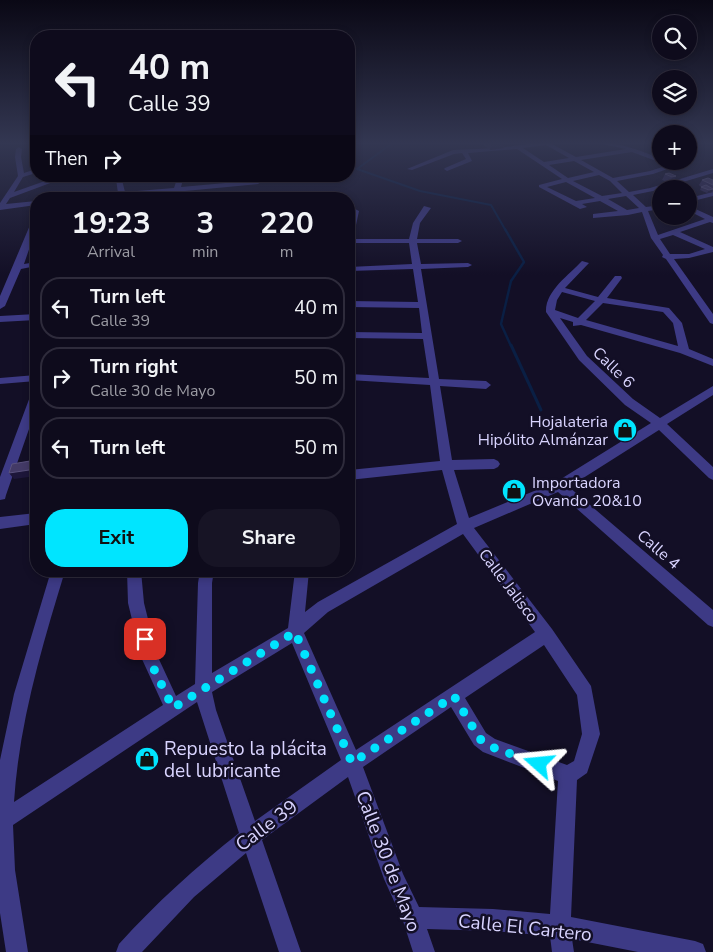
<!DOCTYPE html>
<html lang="en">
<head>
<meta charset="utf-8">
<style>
  body { margin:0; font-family:"Nunito Sans",sans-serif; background:#171425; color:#f1f3f6; height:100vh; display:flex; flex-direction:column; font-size:19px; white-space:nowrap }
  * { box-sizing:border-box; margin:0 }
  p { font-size:16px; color:#9b9ba3 }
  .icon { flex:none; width:28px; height:28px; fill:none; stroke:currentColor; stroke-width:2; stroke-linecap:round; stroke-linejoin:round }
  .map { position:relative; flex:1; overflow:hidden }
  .panel { position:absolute; left:30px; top:192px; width:325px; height:385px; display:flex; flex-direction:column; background:#0e0b1c; border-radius:20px; box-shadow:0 2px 8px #0003,0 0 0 1px #2e2b3b }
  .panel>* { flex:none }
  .top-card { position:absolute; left:30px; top:30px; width:325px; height:152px; border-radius:20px; box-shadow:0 2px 8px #0003,0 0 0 1px #2e2b3b; background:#0e0b1c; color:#f1f3f6; overflow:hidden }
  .buttons { position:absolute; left:652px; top:15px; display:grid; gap:10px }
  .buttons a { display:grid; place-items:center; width:45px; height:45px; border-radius:50%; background:#0e0b1c; box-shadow:0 2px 8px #0003,0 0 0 1px #2e2b3b; font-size:25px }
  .pin { position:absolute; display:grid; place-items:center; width:42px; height:42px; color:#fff; margin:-21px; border-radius:10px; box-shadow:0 2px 8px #0006 }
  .me { position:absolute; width:55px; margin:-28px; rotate:288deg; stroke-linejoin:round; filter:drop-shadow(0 0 4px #0008) }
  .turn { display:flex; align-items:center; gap:18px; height:105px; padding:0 15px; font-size:22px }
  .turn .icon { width:65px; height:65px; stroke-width:2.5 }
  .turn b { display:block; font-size:35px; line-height:42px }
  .then { display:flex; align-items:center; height:48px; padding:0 15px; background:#0003; gap:10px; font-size:19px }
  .eta { display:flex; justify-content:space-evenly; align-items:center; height:85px; text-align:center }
  .eta b { font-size:30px; font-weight:700; line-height:35px }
  .primary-button { display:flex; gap:10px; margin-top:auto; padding:10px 15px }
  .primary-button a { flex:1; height:58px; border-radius:20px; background:#00e5ff; color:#111; font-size:20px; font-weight:700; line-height:58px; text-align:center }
  .primary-button a+a { background:#171425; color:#f1f3f6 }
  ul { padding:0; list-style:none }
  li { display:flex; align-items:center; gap:15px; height:62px; margin:0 10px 8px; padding:0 5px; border:2px solid #2e2b3b; border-radius:20px }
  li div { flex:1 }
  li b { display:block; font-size:19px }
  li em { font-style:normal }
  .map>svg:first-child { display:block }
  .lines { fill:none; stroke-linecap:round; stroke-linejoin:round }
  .stream-far2 { stroke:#0a1f44; stroke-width:2 }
  .stream-far1 { stroke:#0a1f44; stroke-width:2.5 }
  .stream { stroke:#0a1f44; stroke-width:3 }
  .minor { fill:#3d3a85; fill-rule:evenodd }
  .wall { fill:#312854 }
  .shaded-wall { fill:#1d163a }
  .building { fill:#433a66; stroke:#5a527e }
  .route { stroke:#00e5ff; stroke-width:9; stroke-dasharray:0 16.2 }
  .labels { text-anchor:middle; stroke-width:5; stroke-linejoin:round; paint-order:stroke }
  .street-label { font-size:16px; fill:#d9d4ff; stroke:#130f26 }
  .poi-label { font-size:16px; fill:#d9d4ff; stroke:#130f26; text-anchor:end }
  .near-poi-label { font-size:19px; fill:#d9d4ff; stroke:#130f26; text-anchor:start }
  .near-street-label { font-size:19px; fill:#d9d4ff; stroke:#130f26 }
</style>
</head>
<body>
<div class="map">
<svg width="713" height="952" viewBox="0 0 713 952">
  <rect width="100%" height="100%" fill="#130f26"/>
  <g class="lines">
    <path class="stream-far2" d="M394 142 357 169 420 191 491 205 506 231"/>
    <path class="stream-far1" d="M505 229 524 262 511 281 501 324 511 346"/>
    <path class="stream" d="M511 345 541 410"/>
    <path class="minor" d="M542 142H556L552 144 576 157 626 149 592 142C617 141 644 151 664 161L659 162 632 152 581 160 613 178 650 171 681 161H689V159L691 161 653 174 617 181 629 192 650 188 713 169V173L653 191 633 195 646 207 661 205V209L648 211 658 235 705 219 689 211V206L713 217V223L710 222 680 232 713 247V252L689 258 674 259 713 314V324L710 323 666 259 662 257 663 255 651 238 642 212 628 215 593 218V214L618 211 600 201 582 204 587 207 580 209 539 187V185L562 179 517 149 468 153 472 161 447 171 444 169 445 168 466 159 462 153 454 154 412 170 407 169 453 150 498 148ZM546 145 569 158 544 162 523 148ZM574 161 594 172 568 178 549 165ZM599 175 610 181 622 193 602 196 573 181ZM566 182 595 198 576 201 547 187ZM626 196 639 208 627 210 608 199ZM673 235 705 249 689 254H670L660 239Z
      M19 147 22 149 21 157 24 173 36 169V173L23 177 14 192 59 176H69L10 198 6 204 36 201V205L0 210V203L18 176 15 157 16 149Z
      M120 176H130L122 180 125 192 174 188 178 176H184L181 187 258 180 261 182 258 184 185 191 195 199H187L177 192 101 199H73L118 193 116 179Z
      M260 191 263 193 262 194 224 199H199Z
      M713 192V196L689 202V198Z
      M424 206 431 208 420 223 417 239H458L462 241 458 243H417L421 264 468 263 472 265 468 267 421 269 439 379 486 381 491 385 486 389 440 386 452 460 494 459 498 461 500 464 498 467 494 469 454 470 469 518 556 482 651 423 625 405 579 360 546 312C545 291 569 275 582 261L589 263 565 288 598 297 615 276H621L622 278 607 298 669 308 682 323 689 349 713 359V366L680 353 581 325 573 326V322L560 318 587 356 633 399 660 418 713 386V395L667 424 713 467V480L709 478 659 430 569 487 713 610V627L708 625 558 492 474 528 552 629 591 686 600 734 587 773 577 780 571 917 695 941 703 944 706 952H638L572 939 574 952H552L550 936 493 931 427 929 435 952H413L403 921 384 879 348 777 262 840 301 952H279L246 853 194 897 142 952H116L119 944C156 903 196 867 239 833L197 702 13 825 15 870 28 952H6L0 913V760L14 694 51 571H65C42 646 19 723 14 802L163 705 141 657 128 603 127 571H141L144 603 157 655 176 696 195 684 198 583 200 571H214L212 583V673L288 628 295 571H309L305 612 318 602 457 524 442 470 349 480V470L440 461 430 385 349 380V374L429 378 423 339 349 338V332L422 333 419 308 349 307V301L418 302 413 269 349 271V267L412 264 409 243H349V224L351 211 355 209 359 211 353 239H409L413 223ZM562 292 595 301 578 318 555 310 557 300ZM603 303 663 312 673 323 678 346 586 320ZM463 534 535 632 356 750 304 633 328 612ZM292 643 341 760 255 821 216 710 212 692ZM544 645 577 695 582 734 574 761 567 765 495 739 486 733 465 698ZM451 707 474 745 483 752 558 781 550 914 493 909 419 907 403 874 363 767Z
      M33 218H36V229L24 264 36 262V266L21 269 5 306 0 309V296Z
      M36 314V320L0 322V316Z
      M36 375V381L0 384V378Z
      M36 390V409L6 495 5 499 0 500V477L31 394Z
      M36 513V524L0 529V517Z"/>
  </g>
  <path class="wall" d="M480 142H505L503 148 490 150Z
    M665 174 676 176 673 182 670 183 662 180Z
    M702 180H713V192L707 193 700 190 701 187 699 185Z"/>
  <path class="shaded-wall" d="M492 142H505L503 148 490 150Z
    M676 176 673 182 670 183 672 177Z
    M713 189 712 192 707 193 709 190Z
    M694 194 693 197 689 198 690 195Z
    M36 469V476L14 479 9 473Z"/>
  <path class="building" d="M669 173 676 176 672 177 665 174Z
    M708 178 713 180V185L702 180Z
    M706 185 713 189 709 190 701 187Z
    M689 191 694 194 690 195H689Z
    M36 460V469L9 473 12 464Z"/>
  <linearGradient id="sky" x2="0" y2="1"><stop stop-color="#0a0815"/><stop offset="0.52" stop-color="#333752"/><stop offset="1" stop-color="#333752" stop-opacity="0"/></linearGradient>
  <rect width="713" height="275" fill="url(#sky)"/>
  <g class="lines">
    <path class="route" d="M145 639 151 663 173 708 295 632 352 763 454 696 480 739 489 746 539 764"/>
  </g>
  <defs>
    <g id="shop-disc" transform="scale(1.25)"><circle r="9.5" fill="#00e5ff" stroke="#130f26"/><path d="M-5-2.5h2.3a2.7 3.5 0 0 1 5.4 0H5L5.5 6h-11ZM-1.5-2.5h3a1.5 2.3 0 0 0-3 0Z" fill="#111"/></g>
  </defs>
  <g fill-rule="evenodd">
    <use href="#shop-disc" x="625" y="430"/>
    <use href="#shop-disc" x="514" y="491"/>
    <use href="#shop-disc" x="147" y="759"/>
  </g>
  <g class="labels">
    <g class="street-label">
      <text transform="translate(614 367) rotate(44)" y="6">Calle 6</text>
      <text transform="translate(659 549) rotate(41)" y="6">Calle 4</text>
      <text transform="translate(509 585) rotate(53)" y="6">Calle Jalisco</text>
    </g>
    <g class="poi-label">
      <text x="608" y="427">Hojalateria<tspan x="608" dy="18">Hipólito Almánzar</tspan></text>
      <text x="532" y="488" text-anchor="start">Importadora<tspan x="532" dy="18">Ovando 20&amp;10</tspan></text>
    </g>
    <g class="near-poi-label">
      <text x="164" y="755">Repuesto la plácita<tspan x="164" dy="22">del lubricante</tspan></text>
    </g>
    <g class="near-street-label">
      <text transform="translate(266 825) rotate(-37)" y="7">Calle 39</text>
      <text transform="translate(389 861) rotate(69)" y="7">Calle 30 de Mayo</text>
      <text transform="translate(525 927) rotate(6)" y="7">Calle El Cartero</text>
    </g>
  </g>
</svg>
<div class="buttons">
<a><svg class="icon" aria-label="search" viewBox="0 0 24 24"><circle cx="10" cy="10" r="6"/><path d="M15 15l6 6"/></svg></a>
<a><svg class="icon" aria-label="layers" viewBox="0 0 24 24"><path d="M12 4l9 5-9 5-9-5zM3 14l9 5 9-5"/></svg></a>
<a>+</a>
<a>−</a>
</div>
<div class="pin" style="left:145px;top:639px;background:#d93025"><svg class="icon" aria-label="arrive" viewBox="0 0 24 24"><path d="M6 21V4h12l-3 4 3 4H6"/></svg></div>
<svg class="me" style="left:539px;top:764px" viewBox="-20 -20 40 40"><path d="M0-17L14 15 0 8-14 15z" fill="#00e5ff" stroke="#fff" stroke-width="4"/></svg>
<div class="top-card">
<div class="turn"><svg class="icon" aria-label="left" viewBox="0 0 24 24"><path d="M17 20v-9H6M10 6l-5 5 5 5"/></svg><div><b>40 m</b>Calle 39</div></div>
<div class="then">Then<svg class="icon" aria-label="right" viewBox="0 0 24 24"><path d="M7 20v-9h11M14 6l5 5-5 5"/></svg></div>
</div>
<section class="panel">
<div class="eta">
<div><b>19:23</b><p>Arrival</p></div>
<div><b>3</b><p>min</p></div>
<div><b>220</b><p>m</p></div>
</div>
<ul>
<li><svg class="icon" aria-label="left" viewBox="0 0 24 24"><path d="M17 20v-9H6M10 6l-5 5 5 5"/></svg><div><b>Turn left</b><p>Calle 39</p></div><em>40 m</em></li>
<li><svg class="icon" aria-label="right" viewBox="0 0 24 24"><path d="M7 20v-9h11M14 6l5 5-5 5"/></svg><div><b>Turn right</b><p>Calle 30 de Mayo</p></div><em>50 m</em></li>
<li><svg class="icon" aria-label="left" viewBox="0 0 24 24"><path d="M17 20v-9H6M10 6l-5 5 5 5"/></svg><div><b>Turn left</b></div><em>50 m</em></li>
</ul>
<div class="primary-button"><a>Exit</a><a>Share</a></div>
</section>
</div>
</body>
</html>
